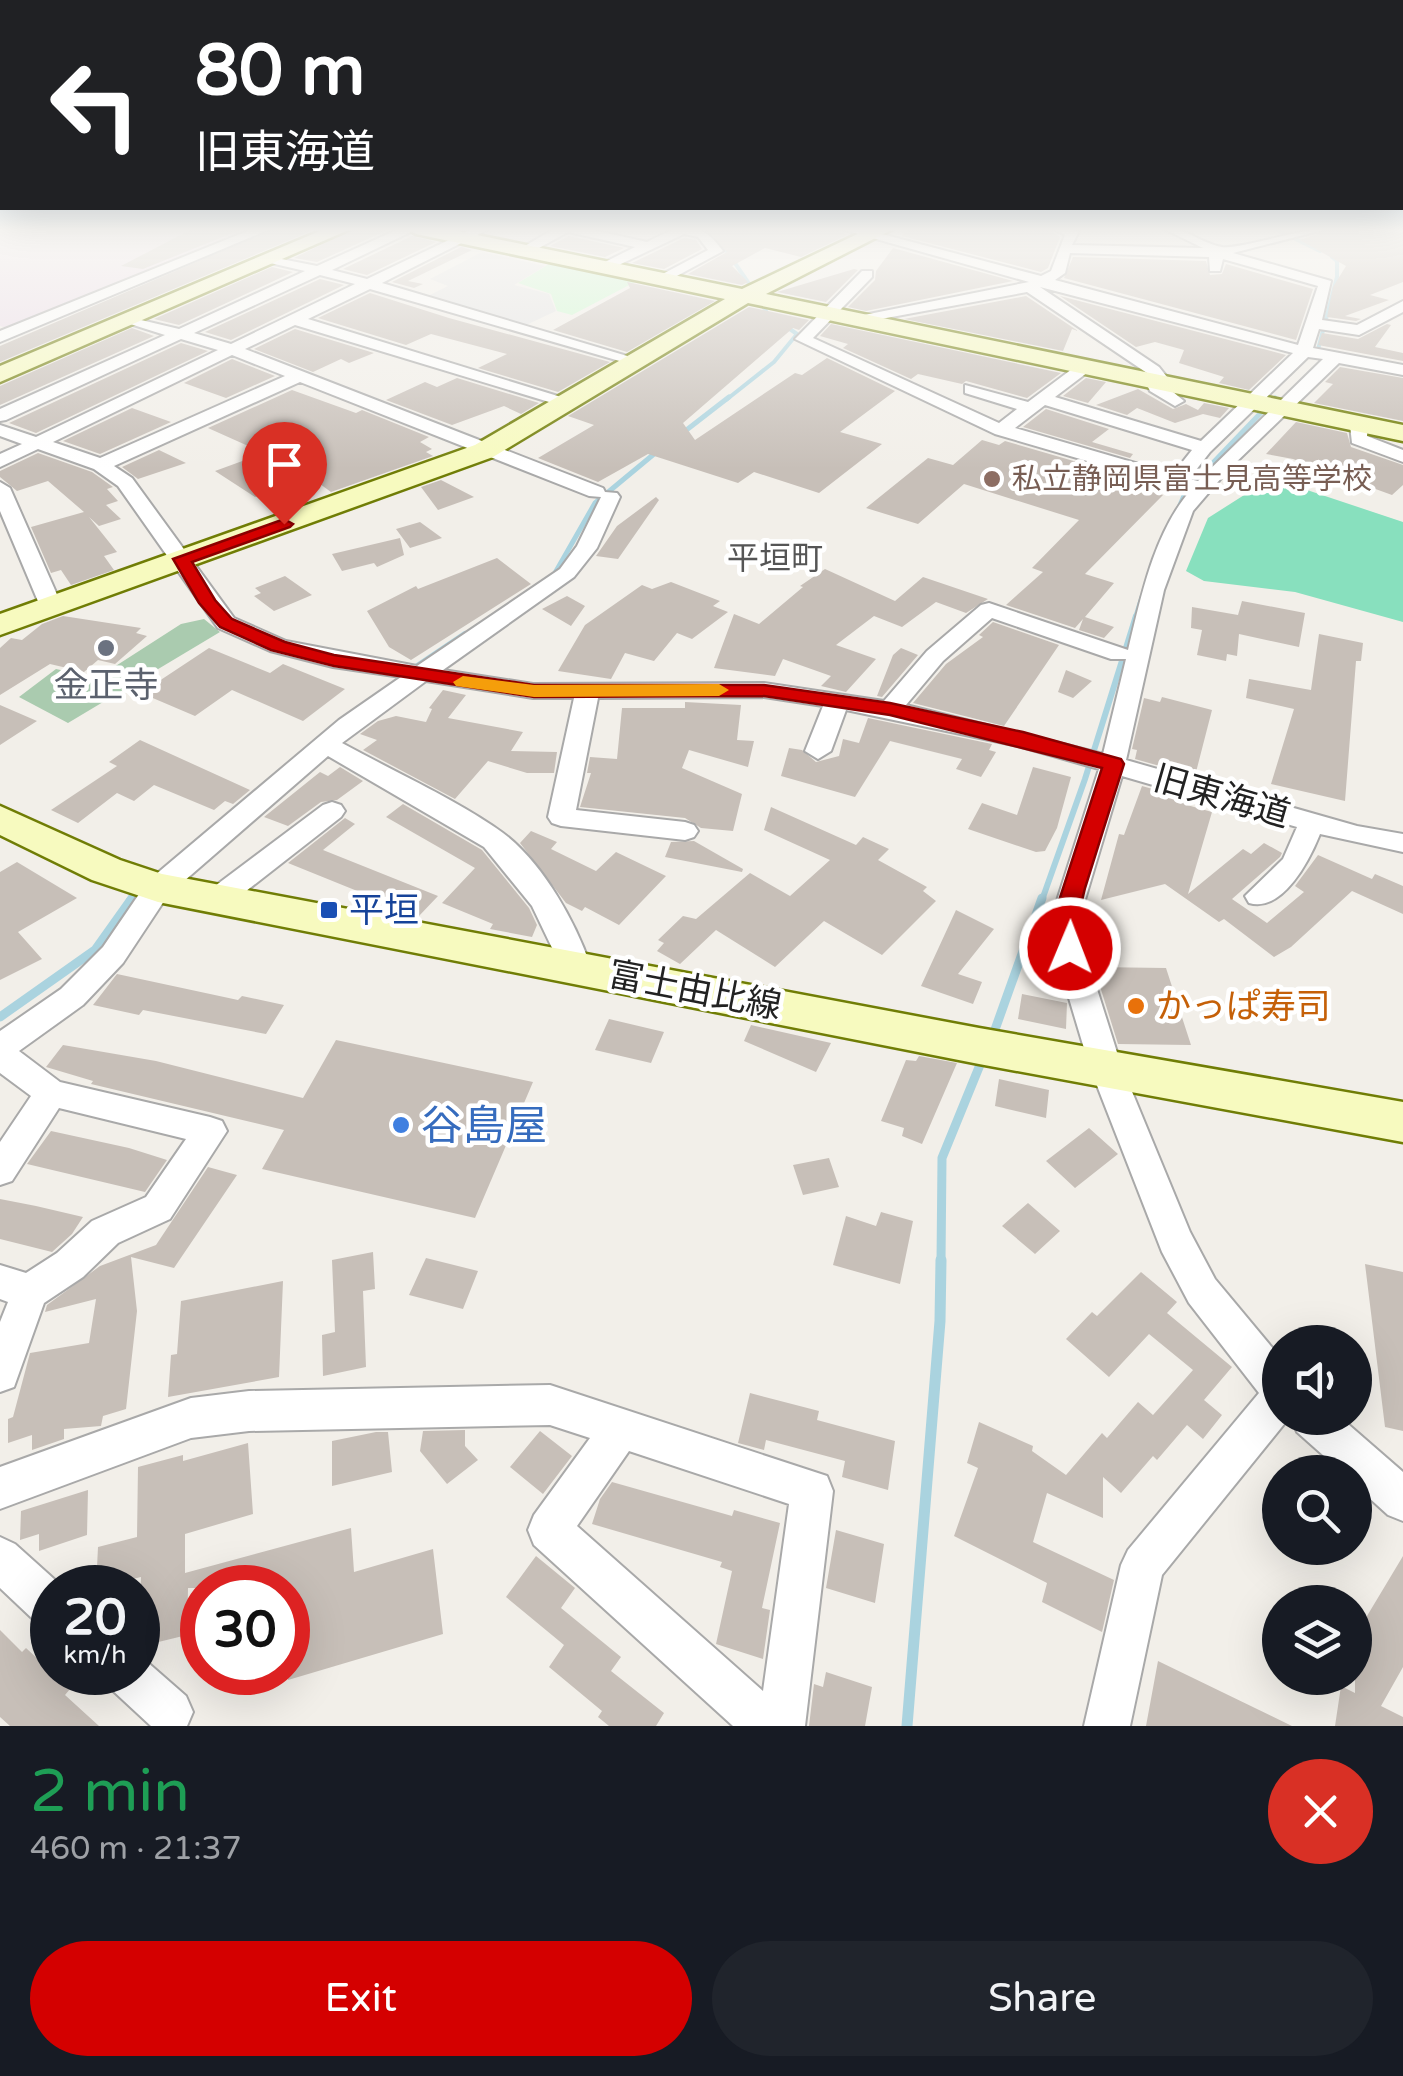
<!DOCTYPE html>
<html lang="en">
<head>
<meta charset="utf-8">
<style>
  body { margin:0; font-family:"Varela Round","Noto Sans JP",sans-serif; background:#20242c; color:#f1f3f6; height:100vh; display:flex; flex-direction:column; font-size:38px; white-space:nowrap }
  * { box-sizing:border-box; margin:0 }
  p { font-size:32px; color:#9ea1a6 }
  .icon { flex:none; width:55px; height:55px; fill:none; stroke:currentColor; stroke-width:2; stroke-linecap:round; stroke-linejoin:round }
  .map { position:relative; height:1726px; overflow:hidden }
  .details { display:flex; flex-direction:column; background:#171b24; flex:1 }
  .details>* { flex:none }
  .banner { position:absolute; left:0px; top:0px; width:1405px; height:210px; box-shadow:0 10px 40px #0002; background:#202124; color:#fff; overflow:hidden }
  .tools { position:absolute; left:1262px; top:1325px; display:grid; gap:20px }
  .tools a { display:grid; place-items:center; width:110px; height:110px; border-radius:50%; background:#171b24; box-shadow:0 10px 40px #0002; font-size:50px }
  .speed { position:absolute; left:30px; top:1565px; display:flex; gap:20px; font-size:50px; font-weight:700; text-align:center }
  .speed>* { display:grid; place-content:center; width:130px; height:130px; border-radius:50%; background:#171b24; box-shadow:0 10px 40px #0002; line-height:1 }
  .speed small { font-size:25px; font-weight:400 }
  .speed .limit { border:15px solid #d22; background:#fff; color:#111 }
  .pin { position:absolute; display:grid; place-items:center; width:85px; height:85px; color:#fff; margin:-102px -42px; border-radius:50% 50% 50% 0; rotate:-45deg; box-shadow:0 0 10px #0007 }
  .pin .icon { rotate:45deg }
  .me { position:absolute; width:110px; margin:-55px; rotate:1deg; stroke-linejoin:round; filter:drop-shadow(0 0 8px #0008) }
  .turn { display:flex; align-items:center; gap:35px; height:210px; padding:0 30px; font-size:45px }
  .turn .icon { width:130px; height:130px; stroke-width:2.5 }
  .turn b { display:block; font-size:70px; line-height:85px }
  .round { display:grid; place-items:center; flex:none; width:105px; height:105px; border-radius:52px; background:#20242c }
  .headline { display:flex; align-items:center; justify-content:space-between; height:170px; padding:0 30px }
  h1 { font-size:60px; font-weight:600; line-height:75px; color:#1e9e55 }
  .cta { display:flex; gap:20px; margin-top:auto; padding:20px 30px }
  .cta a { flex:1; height:115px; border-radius:60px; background:#d40000; color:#fff; font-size:40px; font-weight:600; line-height:115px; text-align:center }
  .cta a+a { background:#20242c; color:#f1f3f6 }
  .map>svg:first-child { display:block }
  .industrial { fill:#ebdbe8 }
  .cemetery { fill:#aacbaf }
  .park { fill:#c8facc }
  .pitch { fill:#88e0be }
  .parking { fill:#e2e2e2 }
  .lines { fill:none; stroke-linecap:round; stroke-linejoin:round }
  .stream-far4 { stroke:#aad3df; stroke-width:4 }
  .stream-far3 { stroke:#aad3df; stroke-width:5 }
  .stream-far2 { stroke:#aad3df; stroke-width:6 }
  .stream-far1 { stroke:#aad3df; stroke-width:9 }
  .stream { stroke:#aad3df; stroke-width:11 }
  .building { fill:#c7bfb8 }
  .street-casing { stroke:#a9a9a9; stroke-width:4 }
  .secondary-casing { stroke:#707d05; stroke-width:5 }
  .street { fill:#fff; fill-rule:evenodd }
  .secondary { fill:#f7fabf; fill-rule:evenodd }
  .route { fill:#d40000; stroke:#8a0000; stroke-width:2.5 }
  .slow { fill:#f59e0b }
  .education-dot { fill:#8d6e63; stroke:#fff; stroke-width:4 }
  .worship-dot { fill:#6b7280; stroke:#fff; stroke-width:4 }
  .transit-dot { fill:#1a4fb4; stroke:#fff; stroke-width:4 }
  .food-dot { fill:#e8710a; stroke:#fff; stroke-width:4 }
  .shop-dot { fill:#3f7fe0; stroke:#fff; stroke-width:4 }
  .labels { text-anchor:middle; stroke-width:9; stroke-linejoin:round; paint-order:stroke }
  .far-education-label { font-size:30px; fill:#785e54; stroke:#fff; text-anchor:start }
  .far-quarter-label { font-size:32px; fill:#555; stroke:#fff }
  .worship-label { font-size:35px; fill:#5b616d; stroke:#fff }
  .street-label { font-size:35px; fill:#222; stroke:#fff }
  .transit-label { font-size:35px; fill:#164399; stroke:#fff; text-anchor:start }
  .food-label { font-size:35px; fill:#c56008; stroke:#fff; text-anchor:start }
  .near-shop-label { font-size:42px; fill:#366cbe; stroke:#fff; text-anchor:start }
</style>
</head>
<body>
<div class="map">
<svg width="1403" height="1726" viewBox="0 0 1403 1726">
  <rect width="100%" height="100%" fill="#f2efe9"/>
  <path class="industrial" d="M0 228H260L10 329 0 326Z"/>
  <path class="cemetery" d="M204 619 220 632 68 723 19 697 56 669 97 678 181 624Z"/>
  <path class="park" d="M549 264 635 282 572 315 557 311 551 294 518 283Z"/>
  <path class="pitch" d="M1271 478 1403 522V622L1295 592 1204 581 1186 571 1208 518Z"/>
  <path class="parking" d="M482 252 545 266 514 285 549 294 556 311 524 326 426 297 448 286 430 279Z"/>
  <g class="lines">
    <path class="stream-far4" d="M712 228C730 259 752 284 768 315
      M1273 228 1320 251
      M1316 357 1337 277V261L1332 257
      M726 400 774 362 797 334 784 325"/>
    <path class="stream-far3" d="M680 435 729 397
      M1178 510 1186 491 1275 398
      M555 573 595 503 660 449
      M1135 619 1142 597"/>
    <path class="stream-far2" d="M410 671 465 634
      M129 900 143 888
      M1042 900 1085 779 1136 616"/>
    <path class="stream-far1" d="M0 1017 95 950 132 898
      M992 1038 1042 898
      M941 1262 942 1158 984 1055"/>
    <path class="stream" d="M907 1726 940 1321 941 1260"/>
  </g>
  <path class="building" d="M194 228H245L143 269 121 266Z
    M276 228H318L0 362V346Z
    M356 228H392L317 262 294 258Z
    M703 228H833L847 235 801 257 765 248 732 266 748 282 742 285 688 274 727 252Z
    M908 228H1047L1060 237 1048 268 1041 272 902 236Z
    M1335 228 1403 232V282L1370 295 1389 300 1345 316 1361 319 1356 321 1327 317 1333 287 1346 266 1300 240Z
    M412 236 436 242 367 275 343 269Z
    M569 236 624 248 605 257 550 246Z
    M684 238 696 240 702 249 664 269 632 263Z
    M461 247 472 250 408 281 423 284 414 288 392 282Z
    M893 248 1013 281 866 311 848 307 875 280 876 271Z
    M1073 257 1206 261 1210 275 1222 274 1226 264 1313 289 1296 340 1064 278Z
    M272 267 293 272 179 325 154 319Z
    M854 269 858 270 826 302 777 292Z
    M320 279 344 285 231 340 205 332Z
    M627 282 715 301 627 352 553 330 630 288Z
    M370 293 449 318 610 362 558 392 478 368 507 354 431 334 406 345 318 318Z
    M1026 296 1078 331 1072 329 1063 351 904 319Z
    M1060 296 1286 355 1249 390 1219 383 1224 377 1179 363 1184 350 1155 342 1136 347Z
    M749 307 809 320 799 330 793 328 683 423 695 440 795 373 802 375 827 358 895 391 840 432 882 444 819 493 754 472 738 483 648 454 598 482 538 458 594 425 568 416Z
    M831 324 1061 373 1027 398 966 381 962 384 918 374 911 379 843 348 848 344 820 336Z
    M1387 324 1391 325 1375 347 1403 353V361L1318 345 1322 333 1358 339Z
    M132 328 154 336 0 405V386Z
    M295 329 374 353 349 363 341 359 313 372 254 349Z
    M181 343 208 351 36 433 9 423Z
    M232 359 275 376 226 398 184 383Z
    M1340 367 1403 378V421L1314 403 1333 384 1325 382Z
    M457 378 539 403 521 414 504 406 452 425 386 400 425 382 437 387Z
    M1086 378 1106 382 1088 403 1063 396Z
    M1138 389 1173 409 1186 404 1198 410 1204 403 1229 408 1220 418 1203 414 1175 423 1137 408 1127 415 1096 405Z
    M292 390 356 413 362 410 429 437 420 442 432 449 426 452 433 456 331 492 309 476 255 497 215 471 264 453 208 428Z
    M132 408 171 422 100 454 63 441Z
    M1046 409 1109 429 1092 442 1133 454 1130 458 1023 427Z
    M1296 422 1347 433 1351 447 1403 465V485L1392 495 1293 459 1266 454Z
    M982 440 999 445 1005 441 1163 487 1160 494 1163 495 1085 574 1114 583 1085 617 1114 627 1104 638 1079 630 1083 619 1075 628 1006 605 1043 572 1032 568 1079 520 964 484 918 524 866 508 928 458 953 465Z
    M159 450 186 463 138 479 122 467Z
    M38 453 92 472 113 487 107 489 118 501 106 505 121 519 99 526 89 517 117 552 104 556 114 570 71 585 61 570 51 573 31 527 84 512 48 481 17 491 0 477V471Z
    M441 480 474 497 438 510 421 487Z
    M656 497 659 500 618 559 596 556 617 526Z
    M420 522 442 538 410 548 396 529Z
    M400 538 404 555 377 567 374 563 342 571 332 554Z
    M497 558 531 584 411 660 389 647 367 611 416 586 418 589Z
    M825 569 895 601 923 577 988 599 966 613 936 602 902 627 874 616 836 645 876 659 846 692 821 686 831 676 783 659 775 676 714 668 734 614 759 624 803 587 800 586Z
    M285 576 312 595 274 611 254 596 261 593 255 588Z
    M671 582 720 601 713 606 728 612 692 639 677 633 654 661 625 653 611 679 558 671 585 625 642 585 652 589Z
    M567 596 585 606 571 626 542 609Z
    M1242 601 1305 613 1299 647 1239 634 1237 656 1227 654 1226 661 1197 655 1202 630 1191 628 1192 607 1238 615Z
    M63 616 141 628 136 633 147 636 115 664 98 660 84 672 50 664 0 695V648L11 638 22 640 42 624Z
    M993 622 1059 645 1004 726 913 703 946 664 983 637 979 635Z
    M1319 634 1363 643 1361 661H1356L1345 801 1271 784 1294 709 1246 698 1249 679 1311 690Z
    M209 648 270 673 283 664 345 689 303 721 232 690 195 716 141 693Z
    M901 648 918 655 882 697 877 696 893 655Z
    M1066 670 1092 681 1073 698 1058 692Z
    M443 690 466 695 448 718 523 732 511 751 557 752 554 773H527L488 761 455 799 363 750 377 740 360 734 378 721 396 716 426 722 432 709 429 708Z
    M1162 697 1212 710 1195 776 1135 759 1137 750 1132 749 1144 698 1160 702Z
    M685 702 741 705 737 740 754 741 748 767 689 750 682 768 742 794 733 831 701 828 685 818 580 807 591 773H587L590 757 617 759 622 708H685Z
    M0 705 37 721 0 745Z
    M868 718 992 744 989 750 996 752 981 777 956 769 962 759 890 741 855 797 781 776 789 748 802 750 816 762 839 756 843 739 859 743Z
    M140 740 250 790 233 804 225 801 214 810 154 785 134 801 117 793 78 823 51 810 117 766 109 762Z
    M340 767 363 781 337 800 321 802 288 826 264 817 320 772 328 776Z
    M1033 767 1071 777 1057 828 1045 851 1036 852 968 829 982 803 1017 815Z
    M1142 786 1188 799 1187 805 1212 812 1188 894 1243 849 1251 854 1264 843 1282 853 1280 857 1232 899 1267 923 1304 892 1295 886 1318 855 1372 879 1375 874 1403 886V914L1352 891 1291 947 1274 957 1224 919 1219 922 1165 884 1101 900 1119 834 1124 835Z
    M403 804 482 850 529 908 537 925 532 937 490 929 493 924 442 903 475 868 386 817Z
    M771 807 856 845 863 837 889 849 878 860 927 887 923 891 936 901 882 955 824 921 775 967 716 930 680 964 657 951 664 943 658 940 683 916 696 919 750 873 790 896 830 860 764 830Z
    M345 818 355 824 323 850 438 896 419 916 288 863Z
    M531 831 557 842 551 849 596 871 616 852 666 876 619 925 585 907 582 911 566 903 520 843Z
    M694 841 743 869 742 872 665 857 671 842Z
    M17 862 77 898 18 932 42 959 0 980V872Z
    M956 910 994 929 958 974 982 982 973 1004 921 986Z
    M1094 967 1166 968 1191 1045 1118 1044Z
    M117 974 238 1000 242 996 284 1005 266 1034 143 1010 139 1015 93 1005Z
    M1022 994 1067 1003 1066 1029 1018 1019Z
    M609 1019 664 1032 651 1063 595 1050Z
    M751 1025 831 1043 816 1072 744 1041Z
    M336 1040 533 1082 475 1218 262 1169 284 1130 91 1084 93 1081 46 1067 63 1045 156 1061 303 1098Z
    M919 1056 957 1063 922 1144 902 1136 904 1128 881 1121 906 1060 916 1061Z
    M999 1079 1049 1090 1046 1118 995 1106Z
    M1089 1128 1118 1154 1075 1188 1046 1161Z
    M51 1131 129 1148 167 1160 145 1192 27 1164Z
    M829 1158 839 1187 803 1195 793 1165Z
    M208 1167 237 1175 174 1268 131 1257 137 1311 126 1409 103 1416 101 1426 64 1429V1439L32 1450V1435L8 1443V1419L13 1417 30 1353 89 1343 96 1299 45 1312 47 1305 100 1266 156 1245Z
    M0 1199 36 1206 83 1217 72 1234 52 1252 0 1239Z
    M1028 1203 1060 1231 1035 1254 1002 1226Z
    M881 1212 913 1221 900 1284 833 1265 846 1216 876 1226Z
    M373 1252 375 1289 363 1291 366 1367 323 1376 322 1335 335 1332 332 1260Z
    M426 1258 478 1271 463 1309 409 1295Z
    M1365 1264 1403 1272V1431L1385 1427Z
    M1141 1272 1177 1302 1167 1313 1232 1367 1204 1400 1222 1415 1203 1439 1187 1425 1157 1460 1153 1456 1121 1493 1103 1477V1518L1047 1493 1033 1542 1114 1580 1102 1632 1042 1602 1047 1583 954 1536 978 1468 967 1463 979 1422 1033 1446 1032 1451 1066 1475 1102 1433 1107 1438 1138 1402 1153 1415 1193 1370 1149 1334 1109 1377 1066 1339 1092 1312 1097 1316Z
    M283 1281 279 1377 168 1397 171 1355 177 1354 181 1301Z
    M750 1393 819 1411 817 1420 895 1441 888 1490 842 1477 845 1461 766 1440 764 1450 738 1443Z
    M465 1430V1446L478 1460 447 1484 420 1451 423 1431Z
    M540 1431 572 1456 543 1494 510 1467Z
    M376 1432H388L392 1472 332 1486V1441Z
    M248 1443 253 1514 185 1534V1573L351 1528 354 1572 433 1549 443 1634 288 1680V1588H188L187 1635 138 1647 141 1577 96 1588 98 1547 137 1537 138 1467 183 1455V1461Z
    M612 1482 732 1516 734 1510 780 1523 762 1608 770 1610 763 1659 716 1644 732 1571 720 1567 722 1562 592 1524 600 1499Z
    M88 1490 87 1535 39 1551V1534L20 1540 21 1511Z
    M836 1530 884 1544 875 1603 826 1588Z
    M536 1556 575 1588 561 1608 621 1657 611 1671 664 1713 656 1726H609L598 1717 602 1711 549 1667 564 1645 506 1597Z
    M1403 1556V1667L1381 1706 1403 1717V1726H1335L1341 1686 1355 1693V1636Z
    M0 1630 22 1652 26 1648 70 1689 65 1695 99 1726H10L0 1717Z
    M1158 1661 1292 1726H1146Z
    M826 1672 872 1687 865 1726H809L814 1684 823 1687Z"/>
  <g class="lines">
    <g class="street-casing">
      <path id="street" d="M255 228H273L0 342V331Z
        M401 228H419L332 270 367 279 474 228H491L382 283 644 361 630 364 370 289 308 319 574 401 559 405 295 325 245 349 603 488 605 492 617 493 620 497 597 548 574 577 443 670 533 684 764 683 884 701 927 651 981 605 989 603 1128 650C1141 597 1154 533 1190 491L1168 488 1166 484 995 434 795 339 862 271H872V277L813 338 999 423 1017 409 965 393V385L1028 402 1080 363H1092V369L1055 397 1201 441 1293 353 1040 287 1159 367 1171 382 1167 387 1184 401 1175 406 1150 391 1148 387 1153 381 1147 373 1027 292 859 323V317L864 315 1029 282 837 228H859L1041 276 1051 271 1065 235 1051 228 1079 231 1072 245 1203 248 1162 228C1186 227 1200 243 1222 247 1238 250 1302 228 1331 228L1233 253 1331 281 1322 320 1357 325 1403 301V312L1359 335 1319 329 1313 348 1403 365V375L1339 363 1229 469 1193 511 1164 590 1126 760 1357 826 1403 834V852L1320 834C1310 859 1283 913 1249 903L1245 896 1283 859 1297 827 1122 776 1081 913 1084 948 1121 1065 1190 1232 1215 1279 1280 1357V1418H1289L1162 1575 1130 1726H1084L1121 1565 1128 1550 1259 1393 1189 1303 1162 1252 1089 1065 1054 948 1053 913 1099 769 1018 746 846 710 831 751 818 759 805 751 823 706 764 697 598 698 576 810 685 822 694 825 698 831 694 837 685 840 561 826 552 823 548 817 574 698H533L426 681 342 743C391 770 459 801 503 833 543 863 575 921 591 967L587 975 576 978 565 975 532 906 484 847 328 756 168 895 123 963 83 1005 19 1051 60 1082 210 1117 222 1121 227 1131 170 1219 118 1243 83 1277 44 1303 14 1387 0 1392V1322L8 1302 0 1299V1265L26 1273 57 1253 92 1221 146 1197 186 1139 59 1108 12 1181 0 1185V1142L31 1096 0 1073V1031L61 989 103 947 148 881 339 720 401 677 333 667 270 651 218 628 118 486 94 469 38 449 0 467V454L22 444 0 436V425L36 437 218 350 181 339 6 420 0 421V409L165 335 124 322V316L179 329 305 271 266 262V256L317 266ZM1070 253 1209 257 1210 271H1220L1223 259 1318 286 1298 345 1055 280 1065 273ZM320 275 355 284 231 344 194 333ZM232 355 285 376 100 458 53 442ZM1308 357 1323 359 1198 481 1189 479 1210 452ZM300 382 589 496 601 497 577 546 560 569 417 666 286 641 234 618 132 478 114 466ZM1045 405 1192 450 1173 474 1015 428ZM992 618 1111 659H1126L1103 754 906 705 943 661Z
        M556 228H584L647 242C679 226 697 216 723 251L662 284 655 280 657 277 708 250 698 237 684 234 604 272 597 268 599 265 635 247 568 232 528 254 516 251Z
        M1359 420 1368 425 1367 436 1403 450V462L1352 443 1350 425Z
        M0 482 10 488 62 606 59 611H43L40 606 0 511Z
        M332 802 341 805 345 811 341 817 227 906H207L203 899 207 892 323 805Z
        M550 1385 827 1476 833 1491 805 1726H733L534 1545 528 1530 534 1515 590 1438 550 1425 249 1431 191 1438 0 1509V1467L191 1398 249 1391ZM629 1451 789 1504 763 1691 577 1526Z
        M1291 1418H1341L1403 1472V1521L1388 1515 1355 1485V1472H1342L1297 1432Z
        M0 1537 15 1544 64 1588H52V1628L36 1622 0 1588Z
        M138 1654 186 1696 193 1712 187 1726H151L110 1688 103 1672H138Z"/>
    </g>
    <g class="secondary-casing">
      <path id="secondary" d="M327 228H353L0 382V366Z
        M406 228H443L742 289 870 228H895L766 294 1403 425V441L748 303 493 457 0 635V614L475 445 725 299 416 234Z
        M0 806 120 860 162 874 979 1028 1403 1102V1142L979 1064 158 902 92 880 0 835Z"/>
    </g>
    <use href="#street" class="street"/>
    <use href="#secondary" class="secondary"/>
  </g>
  <linearGradient id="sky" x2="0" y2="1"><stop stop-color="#8fc0e4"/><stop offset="0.49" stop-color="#f9f8f5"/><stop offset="1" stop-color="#f9f8f5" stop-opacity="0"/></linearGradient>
  <rect width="1403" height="469" fill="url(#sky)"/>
  <path class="route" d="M284 519 293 524 290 527 192 562 215 600 232 619 285 642 334 655 534 685H764L890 703 1023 732 1121 759 1124 764 1085 888 1079 913 1082 948 1078 954H1061L1055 913 1102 768 890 715 764 696 534 697 334 666 271 650 220 627 199 603 173 559Z"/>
  <path class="slow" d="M463 676 534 685 719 684 729 690 719 696 534 697 456 686 453 682Z"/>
  <circle class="education-dot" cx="992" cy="479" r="10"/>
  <circle class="worship-dot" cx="106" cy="648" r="10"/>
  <rect class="transit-dot" x="319" y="900" width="20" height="20" rx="5"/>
  <circle class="food-dot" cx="1136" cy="1006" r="10"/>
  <circle class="shop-dot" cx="401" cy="1125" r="10"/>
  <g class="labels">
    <g class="far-education-label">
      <text x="1012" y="489">私立静岡県富士見高等学校</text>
    </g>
    <g class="far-quarter-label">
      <text x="775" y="569">平垣町</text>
    </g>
    <g class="worship-label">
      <text x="106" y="697">金正寺</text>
    </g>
    <g class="street-label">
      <text transform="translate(1222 796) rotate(16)" y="12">旧東海道</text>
      <text transform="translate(695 990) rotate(11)" y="12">富士由比線</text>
    </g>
    <g class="transit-label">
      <text x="349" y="922">平垣</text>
    </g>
    <g class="food-label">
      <text x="1156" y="1018">かっぱ寿司</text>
    </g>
    <g class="near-shop-label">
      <text x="421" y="1140">谷島屋</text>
    </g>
  </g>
</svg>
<div class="tools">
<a><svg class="icon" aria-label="sound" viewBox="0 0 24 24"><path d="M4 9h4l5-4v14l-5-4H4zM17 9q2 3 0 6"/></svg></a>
<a><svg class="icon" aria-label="search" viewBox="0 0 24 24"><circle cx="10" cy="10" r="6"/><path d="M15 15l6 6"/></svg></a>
<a><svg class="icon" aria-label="layers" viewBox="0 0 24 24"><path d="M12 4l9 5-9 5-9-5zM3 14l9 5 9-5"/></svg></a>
</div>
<div class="speed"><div>20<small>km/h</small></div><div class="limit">30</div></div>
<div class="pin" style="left:284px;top:524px;background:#d93025"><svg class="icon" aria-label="arrive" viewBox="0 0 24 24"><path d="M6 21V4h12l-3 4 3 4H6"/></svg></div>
<svg class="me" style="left:1070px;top:948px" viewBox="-20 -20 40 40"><circle r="17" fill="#d40000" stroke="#fff" stroke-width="3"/><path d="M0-11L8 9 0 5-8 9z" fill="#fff"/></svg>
<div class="banner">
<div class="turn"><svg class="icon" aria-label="left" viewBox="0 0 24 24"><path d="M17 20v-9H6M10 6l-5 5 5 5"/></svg><div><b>80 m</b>旧東海道</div></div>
</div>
</div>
<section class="details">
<div class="headline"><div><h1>2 min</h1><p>460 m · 21:37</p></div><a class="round" style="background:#d93025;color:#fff"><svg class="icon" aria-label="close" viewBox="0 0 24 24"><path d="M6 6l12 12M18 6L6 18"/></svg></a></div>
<div class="cta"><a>Exit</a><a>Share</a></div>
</section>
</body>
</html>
